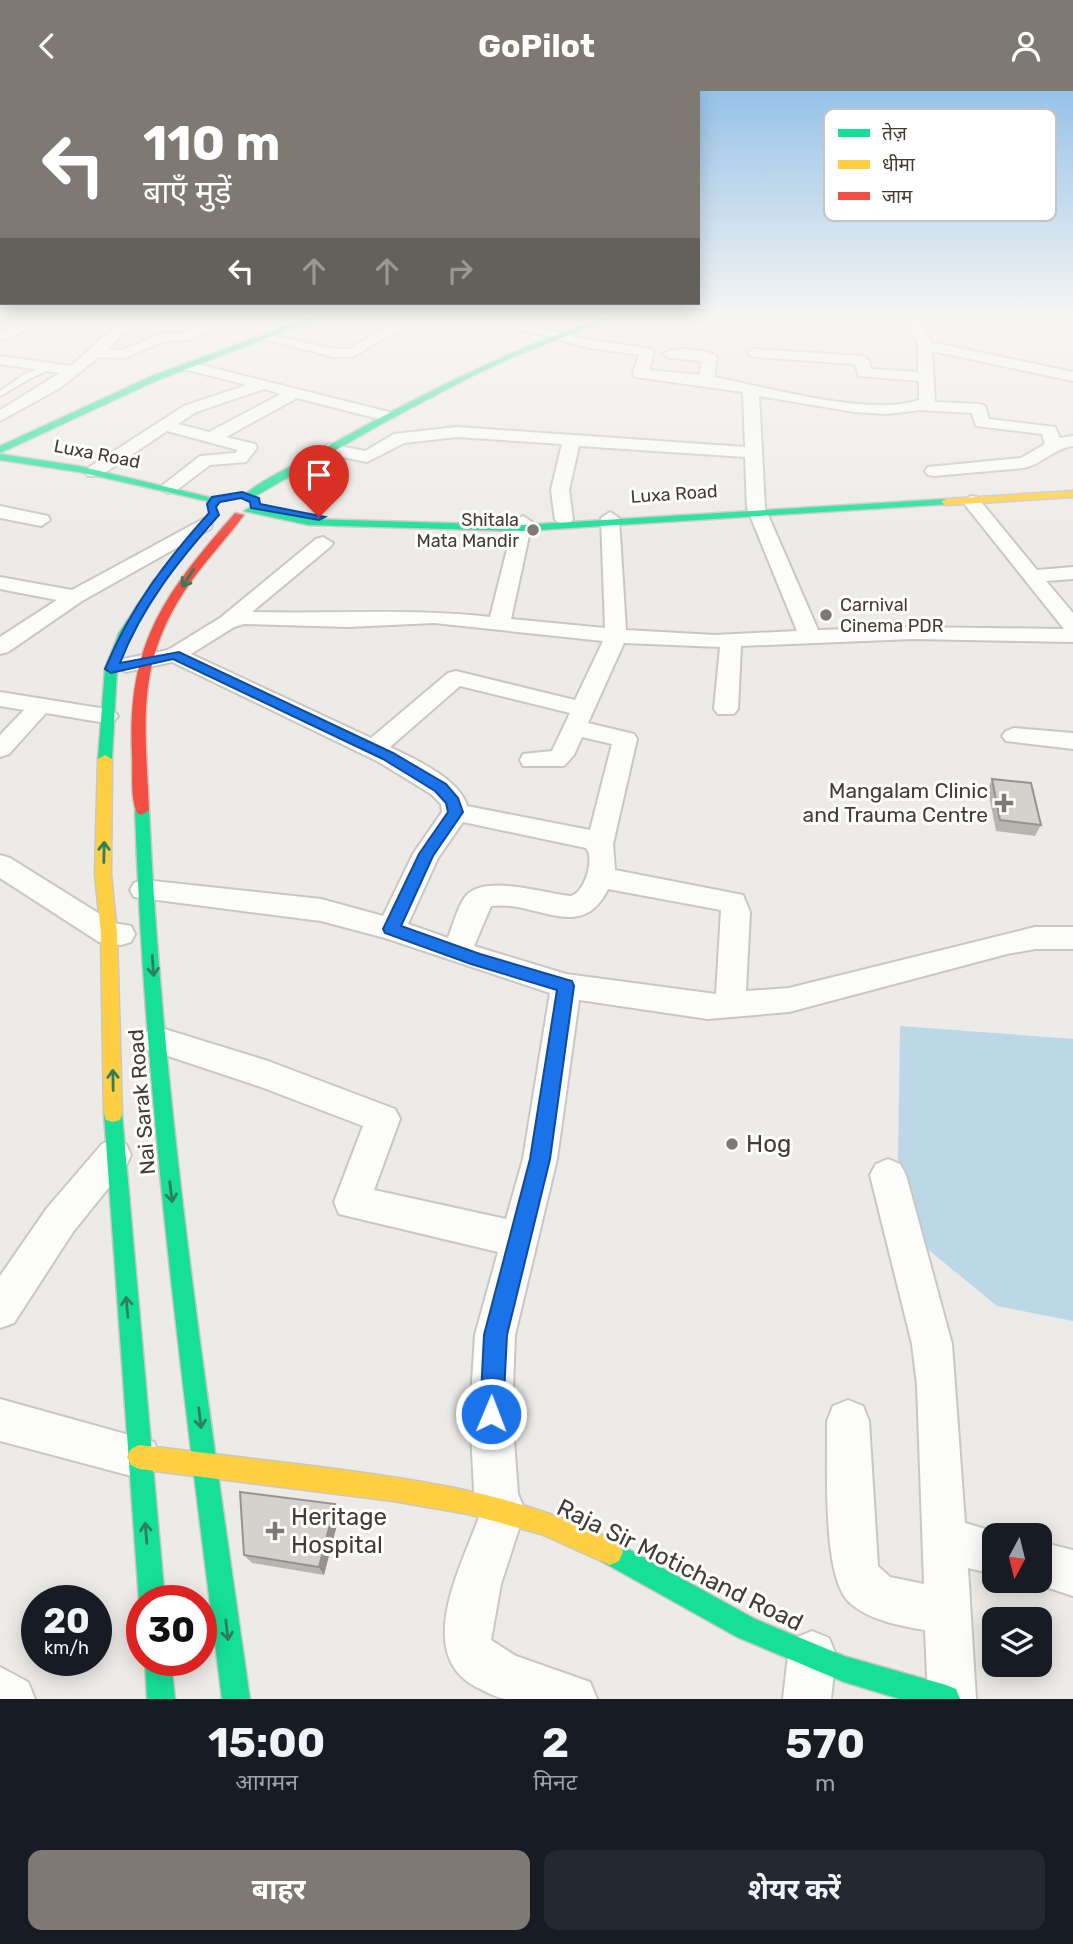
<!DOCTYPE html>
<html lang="hi">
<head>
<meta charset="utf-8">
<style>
  body { margin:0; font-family:Rubik,"Noto Sans Devanagari",sans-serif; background:#242831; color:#f1f3f6; height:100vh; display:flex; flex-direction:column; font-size:26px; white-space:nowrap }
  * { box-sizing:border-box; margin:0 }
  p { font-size:23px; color:#9ea1a6 }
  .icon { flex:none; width:38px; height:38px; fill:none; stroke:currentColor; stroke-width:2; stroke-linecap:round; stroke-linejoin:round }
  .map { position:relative; height:1608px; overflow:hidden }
  .side { display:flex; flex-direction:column; background:#171b24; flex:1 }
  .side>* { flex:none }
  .top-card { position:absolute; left:0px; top:0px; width:700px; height:214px; box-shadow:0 4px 18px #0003; background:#7e7973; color:#fff; overflow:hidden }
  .needle { width:46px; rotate:187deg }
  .buttons { position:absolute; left:982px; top:1432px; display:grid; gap:14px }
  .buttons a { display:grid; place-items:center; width:70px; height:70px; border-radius:14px; background:#171b24; box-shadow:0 4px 18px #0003; font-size:35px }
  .speed { position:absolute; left:21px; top:1494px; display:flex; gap:14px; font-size:35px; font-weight:700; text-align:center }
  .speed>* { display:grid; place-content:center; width:91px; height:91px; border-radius:50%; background:#171b24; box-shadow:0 4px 18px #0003; line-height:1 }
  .speed small { font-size:18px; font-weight:400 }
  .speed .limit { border:10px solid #d22; background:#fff; color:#111 }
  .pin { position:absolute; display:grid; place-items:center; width:60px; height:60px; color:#fff; margin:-72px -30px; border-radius:50% 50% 50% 0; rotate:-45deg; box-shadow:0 0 7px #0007 }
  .pin .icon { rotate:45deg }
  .me { position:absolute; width:77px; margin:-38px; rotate:1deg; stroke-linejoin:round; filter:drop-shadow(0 0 5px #0008) }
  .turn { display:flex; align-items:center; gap:24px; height:147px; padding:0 28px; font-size:32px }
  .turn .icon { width:91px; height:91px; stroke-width:2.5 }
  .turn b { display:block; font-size:49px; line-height:60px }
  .lanes { display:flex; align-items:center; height:66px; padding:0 28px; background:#0003; justify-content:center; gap:35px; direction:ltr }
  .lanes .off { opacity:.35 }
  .eta { display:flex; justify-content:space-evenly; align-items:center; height:119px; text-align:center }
  .eta b { font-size:42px; font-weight:700; line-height:49px }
  .action { display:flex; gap:14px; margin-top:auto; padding:14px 28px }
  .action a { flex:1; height:80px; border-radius:14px; background:#7e7973; color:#fff; font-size:28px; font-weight:700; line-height:80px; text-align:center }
  .action a+a { background:#242831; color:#f1f3f6 }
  header { display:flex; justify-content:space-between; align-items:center; height:91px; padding:0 28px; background:#7e7973; color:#fff; font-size:32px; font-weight:700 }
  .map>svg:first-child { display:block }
  .water { fill:#bbd7e8 }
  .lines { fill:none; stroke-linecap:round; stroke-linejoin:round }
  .lane-casing { stroke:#cac7c3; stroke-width:4 }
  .street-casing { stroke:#cac7c3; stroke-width:4 }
  .fast-casing { stroke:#ccc7be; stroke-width:3 }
  .slow-casing { stroke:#ccc7be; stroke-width:3 }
  .jam-casing { stroke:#ccc7be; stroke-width:3 }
  .lane { fill:#fcfcfb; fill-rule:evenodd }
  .street { fill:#fcfcfb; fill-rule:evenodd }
  .fast { fill:#16e098; fill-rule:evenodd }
  .slow { fill:#ffcf43; fill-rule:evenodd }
  .jam { fill:#f24e42; fill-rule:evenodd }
  .wall { fill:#b7b5b1 }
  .shaded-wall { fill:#959390 }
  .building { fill:#d5d2ce; stroke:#959390; stroke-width:2 }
  .oneway { stroke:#307e5d }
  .route { fill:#1a73e8; stroke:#114b97; stroke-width:2 }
  .poi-dot { fill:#7e7973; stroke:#fff; stroke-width:2.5 }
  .labels { text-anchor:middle; stroke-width:6; stroke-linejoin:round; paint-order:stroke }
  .far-street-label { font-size:18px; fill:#423c35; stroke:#fff }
  .far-poi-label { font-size:18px; fill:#423c35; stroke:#fff; text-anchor:end }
  .poi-label { font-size:21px; fill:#423c35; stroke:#fff; text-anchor:end }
  .street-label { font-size:21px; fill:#423c35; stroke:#fff }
  .near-poi-label { font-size:24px; fill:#423c35; stroke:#fff; text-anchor:start }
  .near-street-label { font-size:24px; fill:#423c35; stroke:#fff }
  .key { fill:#fff; stroke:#c6c4c2; stroke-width:2 }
  .key-label { font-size:19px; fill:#423c35 }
</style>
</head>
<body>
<header><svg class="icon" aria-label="back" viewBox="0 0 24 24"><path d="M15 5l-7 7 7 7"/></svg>GoPilot<svg class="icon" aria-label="person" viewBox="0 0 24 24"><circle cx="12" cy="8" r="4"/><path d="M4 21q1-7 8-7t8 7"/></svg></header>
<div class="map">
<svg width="1073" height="1608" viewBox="0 0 1073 1608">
  <rect width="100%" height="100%" fill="#edebe7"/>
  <path class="water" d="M900 935 1073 948V1230L997 1215 897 1133Z"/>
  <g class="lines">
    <g class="lane-casing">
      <path id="lane" d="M48 274 55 276 31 287 0 305V300L25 283Z"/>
    </g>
    <g class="street-casing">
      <path id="street" d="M35 227H53L0 250V241Z
        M124 227H138L109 258 123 259 162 242H181L211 227H228L189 249 164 250 125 267 99 266 60 297 0 330V319L60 282 0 273V265L71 275Z
        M403 227H419L352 266H334L255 246 262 242 334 258H349Z
        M906 227H920L931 251 1073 281V290L932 260 935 311 979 313 985 315 989 328 1055 336 1060 347 1073 345V355C1055 357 1042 373 1024 377L934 385 928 384 925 380 928 376 1021 367 1045 353 1042 343 976 335 972 322 921 319 886 323 855 321 759 305 765 417 818 539 913 536 1064 538 962 410 971 405 977 406 1037 479 1073 476V488L1046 490 1073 522V551L913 548 741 555 738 618 734 623H718L714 618 720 556 624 552 588 632 634 643 637 648 613 753 615 779 743 804 750 821 746 900 789 897 1035 836H1073V858H1035L1007 863 789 921 708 928 579 909 557 1068 515 1244 512 1323 518 1403 525 1419 501 1493 491 1549 516 1565 590 1591 597 1608C568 1608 535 1608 506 1608 496 1607 485 1600 476 1596 413 1563 462 1474 479 1426L475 1418 470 1323 475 1244 498 1161 339 1123 334 1111 363 1035 261 996 147 958 142 949 147 940 158 936 268 970 395 1018 400 1028 374 1099 506 1128 523 1068 550 902 385 847 321 830 134 806 130 799 134 792 144 789 321 808 383 825 413 763 442 721 441 713 431 703 379 671 172 571 126 581 115 574 118 569 168 559 220 527 316 448 323 446 333 452 330 456 252 521C331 523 411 517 490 526L514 431 523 425 532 431 511 528 605 537 601 427 610 421 619 427 626 539 715 544 797 540 747 417 745 366 579 355 569 399 573 429 564 435 555 429 551 399 562 353 457 346 404 352 367 371 323 362 321 358 329 353 365 360 394 343 457 336 745 356 743 301 635 286 633 283 639 264 590 257 516 237 523 233 590 249 652 258 654 261 649 279 699 284 702 270 670 267 663 263C672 255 708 258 717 266L714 286C766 296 870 326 919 309V290L859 285 855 273 754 266 747 262 754 258 862 265 869 269 871 278 918 281V254ZM434 532 603 550 575 609 456 580 448 582 371 647 191 563 234 536 244 533 348 536ZM460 595 570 622 552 660 523 663 520 669 523 675H564L574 664 582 646 612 653 590 739 467 715C460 688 413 667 390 656ZM463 731 586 757C595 768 585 801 571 805 545 803 484 782 465 806 457 817 453 834 448 847L408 833 438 767ZM608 798 721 819 716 903 566 883 474 855 491 815C536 809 581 853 608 798Z
        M189 271 393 322 395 325 387 330 297 307 226 346 255 353 257 357 246 371 210 374 174 401 168 402 159 397 200 365 235 362 238 359 167 340 100 385H88L85 381 88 377 184 315 247 294 184 278 182 275ZM264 298 281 303 209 341 178 333 196 321Z
        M0 415 48 425 50 429 41 435 0 427Z
        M203 428 210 430 212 434 210 438 82 510 8 561 0 563V546L57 509 0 498V486L72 499Z
        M0 601 106 618 114 620 118 625 114 630 106 632 46 622 9 663 0 666V644L24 619 0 615Z
        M1014 637 1073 642V658L1006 650 1002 645 1006 640Z
        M0 764 10 767 114 832 131 835 135 843 131 851 121 854 99 851 0 787Z
        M114 1048 126 1053 131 1064 126 1075 73 1141 14 1232 0 1237V1185L47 1117 102 1053Z
        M888 1068 900 1073 906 1084 952 1253 965 1432 1006 1444H994V1483L968 1477 976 1608H928L925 1539C901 1535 868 1529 849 1511 821 1484 828 1370 827 1330L833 1315 848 1309 863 1315 869 1330 878 1475 890 1486 924 1493 917 1294 912 1253 870 1084 876 1073Z
        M0 1308 154 1351 160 1366 154 1381 139 1387 0 1350Z
        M1040 1451 1073 1459V1505L1025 1489H1040Z
        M812 1540 829 1547 836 1564 831 1608H783L788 1564 795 1547Z
        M0 1576 28 1591 35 1608H0Z"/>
    </g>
    <g class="fast-casing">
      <path id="fast" d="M309 227H319L158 289 0 362V355L152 285Z
        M602 227H613L517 264 472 285 383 332 252 407 243 405C263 387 298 373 321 359 412 308 504 261 602 227Z
        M0 363 79 375 221 409 216 412 79 381 0 369Z
        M946 408 951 411 950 413 522 440 309 434 244 420 249 417 309 428 522 434Z
        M158 488 164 491 131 542 117 578 112 668 110 671H100L98 668 105 578 119 542 154 489Z
        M142 714 149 719C163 1018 208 1312 250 1608H222C185 1312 145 1017 135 719Z
        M113 1015 120 1017 122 1023 165 1510H142V1516L139 1510 104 1023 106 1017Z
        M610 1448 755 1528 844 1565 946 1594 956 1598 960 1608H900L844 1591 737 1546 601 1470 597 1461 601 1452Z
        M145 1570H171L175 1608H147Z"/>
    </g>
    <g class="slow-casing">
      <path id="slow" d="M1073 400V406L946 414 941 411 946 408Z
        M105 664 112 668 111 783 117 843 122 1023 120 1029 113 1031 106 1029 104 1023 101 843 95 783 98 668Z
        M139 1354C199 1361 260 1369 320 1376 428 1390 520 1403 619 1452L623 1461 619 1470 610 1474 541 1443 468 1423 393 1410 139 1378 131 1374 127 1366 131 1358Z"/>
    </g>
    <g class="jam-casing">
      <path id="jam" d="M235 422 244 424C227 447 207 468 190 492 135 570 145 629 149 719L142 724 137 722C130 707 133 681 132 664 127 551 164 504 235 422Z"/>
    </g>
    <use href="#lane" class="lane"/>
    <use href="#street" class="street"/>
    <use href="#fast" class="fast"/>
    <use href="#slow" class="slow"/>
    <use href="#jam" class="jam"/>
  </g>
  <path class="wall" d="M992 688 1041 734 1035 745 996 740 988 699Z
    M335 1413 340 1422 324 1484 252 1472 244 1464Z"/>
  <path class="shaded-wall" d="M335 1413 340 1422 324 1484 319 1476Z"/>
  <path class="building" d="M992 688 1031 692 1041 734 1000 729Z
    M240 1401 335 1413 319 1476 244 1464Z"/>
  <defs><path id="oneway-shaft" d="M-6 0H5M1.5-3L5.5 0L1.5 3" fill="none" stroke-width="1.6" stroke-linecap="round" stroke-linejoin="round" transform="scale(1.75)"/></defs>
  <g class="oneway">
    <use href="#oneway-shaft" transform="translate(188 487) rotate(123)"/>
    <use href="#oneway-shaft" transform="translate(104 761) rotate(-89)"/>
    <use href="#oneway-shaft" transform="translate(153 875) rotate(86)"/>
    <use href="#oneway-shaft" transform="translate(113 989) rotate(-91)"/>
    <use href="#oneway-shaft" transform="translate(171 1101) rotate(83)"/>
    <use href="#oneway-shaft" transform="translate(127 1216) rotate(-95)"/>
    <use href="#oneway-shaft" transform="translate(200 1327) rotate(83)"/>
    <use href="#oneway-shaft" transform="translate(146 1442) rotate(-95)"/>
    <use href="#oneway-shaft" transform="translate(227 1539) rotate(83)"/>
  </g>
  <linearGradient id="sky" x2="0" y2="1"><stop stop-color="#96c2e8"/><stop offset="0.5" stop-color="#f7f6f4"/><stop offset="1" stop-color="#f7f6f4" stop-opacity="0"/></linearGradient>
  <rect width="1073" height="452" fill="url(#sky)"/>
  <path class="route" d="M242 401 259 407 260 413 325 426 319 429 251 417 250 411 241 407 220 411 216 416 219 424C178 470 142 515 120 572L179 561 393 662 446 693 458 707 463 721 433 765 401 835 480 863 572 890 574 895 550 1068 507 1244 503 1323 500 1331 491 1335 483 1331 480 1323 484 1244 530 1068 557 899 471 873 385 842 383 838 419 763 448 721 446 712 435 700 383 668 173 568 111 582 105 578C130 517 166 470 209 422L207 413 212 406Z"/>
  <g class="poi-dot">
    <circle cx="533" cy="439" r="7"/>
    <circle cx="826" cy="524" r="7"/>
    <path d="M1000.5 701.5h7v7h7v7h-7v7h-7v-7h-7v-7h7z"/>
    <circle cx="732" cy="1053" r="7"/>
    <path d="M271.5 1429.5h7v7h7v7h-7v7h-7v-7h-7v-7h7z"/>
  </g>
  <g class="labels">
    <g class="far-street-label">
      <text transform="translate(97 363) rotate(11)" y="6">Luxa Road</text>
      <text transform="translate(674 403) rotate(-4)" y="6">Luxa Road</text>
    </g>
    <g class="far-poi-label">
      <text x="519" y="435">Shitala<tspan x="519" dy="21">Mata Mandir</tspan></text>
      <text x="840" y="520" text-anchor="start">Carnival<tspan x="840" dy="21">Cinema PDR</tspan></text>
    </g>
    <g class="poi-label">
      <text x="988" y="707">Mangalam Clinic<tspan x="988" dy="24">and Trauma Centre</tspan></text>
    </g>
    <g class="street-label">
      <text transform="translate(142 1011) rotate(-95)" y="7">Nai Sarak Road</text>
    </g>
    <g class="near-poi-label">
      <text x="746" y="1061">Hog</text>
      <text x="291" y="1434">Heritage<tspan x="291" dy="28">Hospital</tspan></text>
    </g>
    <g class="near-street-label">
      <text transform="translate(680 1474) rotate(26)" y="8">Raja Sir Motichand Road</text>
    </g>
  </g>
  <rect x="824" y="18" width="232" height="112" rx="10" class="key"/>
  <rect x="838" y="38" width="32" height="8" fill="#16e098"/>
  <rect x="838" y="69" width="32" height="9" fill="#ffcf43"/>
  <rect x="838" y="101" width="32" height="8" fill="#f24e42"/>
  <g class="key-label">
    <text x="882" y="49">तेज़</text>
    <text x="882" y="80">धीमा</text>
    <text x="882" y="112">जाम</text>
  </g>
</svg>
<div class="buttons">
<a><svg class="needle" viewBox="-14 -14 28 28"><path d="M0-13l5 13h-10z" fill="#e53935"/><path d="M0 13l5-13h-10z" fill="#9ea1a6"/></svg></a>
<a><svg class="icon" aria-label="layers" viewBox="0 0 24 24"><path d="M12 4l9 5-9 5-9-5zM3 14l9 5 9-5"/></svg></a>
</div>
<div class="speed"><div>20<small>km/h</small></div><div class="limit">30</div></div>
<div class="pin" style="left:319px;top:426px;background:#d93025"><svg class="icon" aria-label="arrive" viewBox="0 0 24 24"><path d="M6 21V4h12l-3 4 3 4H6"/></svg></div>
<svg class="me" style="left:491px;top:1323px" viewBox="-20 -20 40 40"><circle r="17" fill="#1a73e8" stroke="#fff" stroke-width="3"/><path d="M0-11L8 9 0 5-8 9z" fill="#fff"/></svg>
<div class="top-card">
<div class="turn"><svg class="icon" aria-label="left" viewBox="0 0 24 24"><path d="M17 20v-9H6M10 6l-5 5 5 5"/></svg><div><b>110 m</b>बाएँ मुड़ें</div></div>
<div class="lanes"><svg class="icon" aria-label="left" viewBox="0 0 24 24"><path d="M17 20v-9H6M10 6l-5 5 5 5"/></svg><svg class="icon off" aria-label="ahead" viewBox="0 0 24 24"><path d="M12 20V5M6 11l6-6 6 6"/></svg><svg class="icon off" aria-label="ahead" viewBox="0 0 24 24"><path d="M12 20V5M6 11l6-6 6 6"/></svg><svg class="icon off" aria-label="right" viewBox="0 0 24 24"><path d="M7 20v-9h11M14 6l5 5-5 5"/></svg></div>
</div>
</div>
<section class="side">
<div class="eta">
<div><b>15:00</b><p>आगमन</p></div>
<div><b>2</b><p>मिनट</p></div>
<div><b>570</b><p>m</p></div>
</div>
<div class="action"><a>बाहर</a><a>शेयर करें</a></div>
</section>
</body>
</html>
